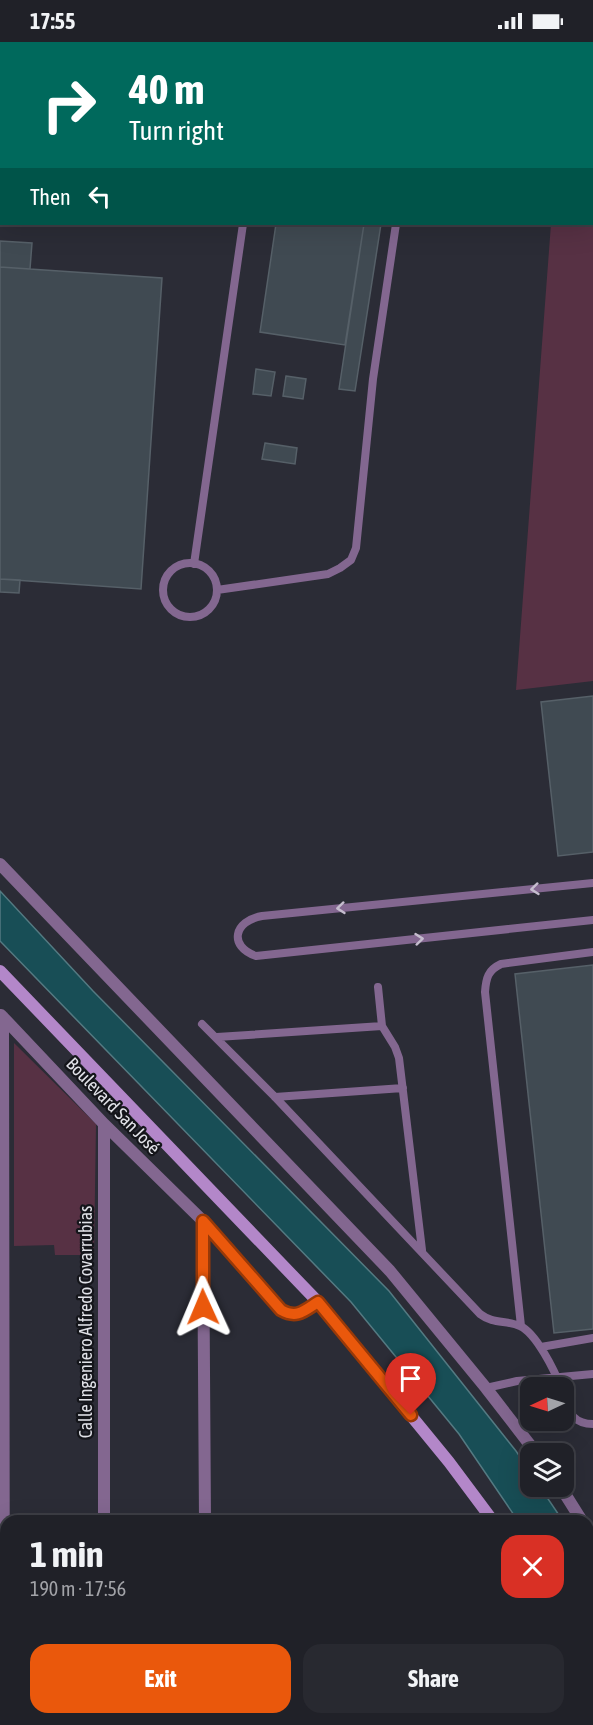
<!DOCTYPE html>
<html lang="en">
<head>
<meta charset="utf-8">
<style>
  body { margin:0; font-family:"Asap Condensed",sans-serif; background:#282930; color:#f1f3f6; height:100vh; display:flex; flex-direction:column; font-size:22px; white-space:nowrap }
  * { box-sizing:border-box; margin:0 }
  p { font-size:20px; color:#a2a3a8 }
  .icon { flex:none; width:33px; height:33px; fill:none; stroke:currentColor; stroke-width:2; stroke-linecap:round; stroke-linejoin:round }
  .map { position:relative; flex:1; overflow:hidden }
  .sheet { position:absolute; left:0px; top:1473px; width:594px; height:210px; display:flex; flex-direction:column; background:#202128; border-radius:18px 18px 0 0; box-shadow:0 6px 24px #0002,0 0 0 2px #3d3e45 }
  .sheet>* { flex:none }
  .banner { position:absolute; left:0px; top:0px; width:594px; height:183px; box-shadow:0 6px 24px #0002,0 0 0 2px #3d3e45; background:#00695c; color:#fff; overflow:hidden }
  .needle { width:39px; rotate:266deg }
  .buttons { position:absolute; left:520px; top:1335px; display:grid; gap:12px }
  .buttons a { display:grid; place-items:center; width:54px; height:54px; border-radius:12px; background:#202128; box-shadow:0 6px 24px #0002,0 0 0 2px #3d3e45; font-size:30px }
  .pin { position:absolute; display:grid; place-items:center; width:51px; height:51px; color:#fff; margin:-62px -26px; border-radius:50% 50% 50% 0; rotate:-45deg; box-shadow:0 0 6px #0007 }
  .pin .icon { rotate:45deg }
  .me { position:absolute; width:66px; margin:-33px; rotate:359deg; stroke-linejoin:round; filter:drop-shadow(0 0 4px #0008) }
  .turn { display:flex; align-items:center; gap:21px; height:126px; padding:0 30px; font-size:27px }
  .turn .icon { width:78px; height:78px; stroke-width:2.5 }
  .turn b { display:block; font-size:42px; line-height:51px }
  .then { display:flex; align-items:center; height:57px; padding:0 30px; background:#0003; gap:12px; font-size:22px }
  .round { display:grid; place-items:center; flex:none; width:63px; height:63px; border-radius:18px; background:#282930 }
  .headline { display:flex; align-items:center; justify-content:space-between; height:102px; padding:0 30px }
  h1 { font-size:36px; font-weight:700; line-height:45px }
  .primary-button { display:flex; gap:12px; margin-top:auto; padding:12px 30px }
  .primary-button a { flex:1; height:69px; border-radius:18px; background:#ea580c; color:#fff; font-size:24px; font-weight:700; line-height:69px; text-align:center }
  .primary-button a+a { background:#282930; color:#f1f3f6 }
  .status { display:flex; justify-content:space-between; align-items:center; height:42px; padding:0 30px; background:#202128; direction:ltr }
  .status svg { height:16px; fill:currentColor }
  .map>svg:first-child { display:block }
  .green { fill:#573144 }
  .water { fill:#184e56; stroke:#547a82; stroke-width:1.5 }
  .building { fill:#404a52; stroke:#566068; stroke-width:1.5 }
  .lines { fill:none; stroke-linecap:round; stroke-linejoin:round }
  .lane { stroke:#836790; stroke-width:8 }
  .street { stroke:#836790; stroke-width:12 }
  .secondary { stroke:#b387c9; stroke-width:12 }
  .highway { stroke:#e5caf2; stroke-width:18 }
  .oneway { stroke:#c5bdce }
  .route-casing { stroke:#983908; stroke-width:15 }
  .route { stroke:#ea580c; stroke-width:10 }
  .labels { text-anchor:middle; stroke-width:4.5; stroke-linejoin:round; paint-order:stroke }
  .street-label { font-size:18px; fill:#e1e2e8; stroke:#14151a }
</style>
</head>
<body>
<div class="status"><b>17:55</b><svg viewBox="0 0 49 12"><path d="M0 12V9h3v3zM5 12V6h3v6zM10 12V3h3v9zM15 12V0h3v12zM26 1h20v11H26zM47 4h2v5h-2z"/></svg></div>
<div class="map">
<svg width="593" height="1683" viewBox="0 0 593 1683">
  <rect width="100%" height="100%" fill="#2b2c36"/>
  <path class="green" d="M593 93V639L516 648 551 182H592Z
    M14 1001 96 1082 94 1213H55L54 1203 14 1204Z"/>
  <path class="water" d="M0 849 93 949 389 1249 516 1409 531 1431V1444L540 1445 563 1479H518L459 1392 351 1260 0 899Z"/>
  <path class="building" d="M276 182H364L345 303 260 290Z
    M364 182H381L355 349 339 347Z
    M0 199 32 201 30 227 0 225Z
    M0 225 162 236 141 547 0 537Z
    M256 327 275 330 271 354 253 352Z
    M286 334 306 337 303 357 283 354Z
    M265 401 297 406 295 422 262 417Z
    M0 537 20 538 19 551 0 550Z
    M593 654V810L558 814 541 660Z
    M593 923V1287L554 1291 515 932Z"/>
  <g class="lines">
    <path class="lane" d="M268 2V0
      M0 166H2
      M163 548a27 27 0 1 1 54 0a27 27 0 1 1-54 0Z
      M194 522 243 182
      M217 548 328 532 340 526 351 518 356 506 373 337 396 182
      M593 841 262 874C234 879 228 904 256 914L593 878
      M378 945 382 984 395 1005 399 1016 422 1208
      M202 982 275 1055 480 1272C493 1282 506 1278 520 1284 536 1291 555 1329 561 1346
      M217 995 382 984
      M275 1055 403 1046
      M521 1284 485 950C486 936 488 928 501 922L593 910
      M541 1305 593 1296
      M486 1346 517 1339 593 1332
      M564 1356C569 1372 575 1382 593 1382"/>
    <path class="street" d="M0 822 390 1229 486 1346 537 1412
      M1 973 104 1082 203 1179 281 1268C297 1277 304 1269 318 1260
      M3 975 4 1683
      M203 1179 205 1479
      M560 1444 582 1479
      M104 1479V1082
      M588 1488 593 1496
      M207 1677 208 1683
      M104 1683V1677"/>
    <path class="secondary" d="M0 929 318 1260 449 1420 493 1479
      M588 1616 593 1624"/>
    <path class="highway" d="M310 0 320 2
      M463 0 473 2
      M592 19 593 20
      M592 41H593"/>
  </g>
  <defs><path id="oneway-chevron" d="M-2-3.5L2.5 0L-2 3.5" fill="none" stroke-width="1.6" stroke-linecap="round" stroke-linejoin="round" transform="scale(1.5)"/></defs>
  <g class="oneway">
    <use href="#oneway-chevron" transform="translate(535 847) rotate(174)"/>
    <use href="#oneway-chevron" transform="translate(341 866) rotate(174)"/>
    <use href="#oneway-chevron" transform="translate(419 897) rotate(-6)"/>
  </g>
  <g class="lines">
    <g class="route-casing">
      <path id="route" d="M203 1265V1179L281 1268C297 1277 304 1269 318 1260L411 1373"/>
    </g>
    <use href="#route" class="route"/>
  </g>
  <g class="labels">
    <g class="street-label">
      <text transform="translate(113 1064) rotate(46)" y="6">Boulevard San José</text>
      <text transform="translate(86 1280) rotate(-90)" y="6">Calle Ingeniero Alfredo Covarrubias</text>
    </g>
  </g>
</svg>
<div class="buttons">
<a><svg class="needle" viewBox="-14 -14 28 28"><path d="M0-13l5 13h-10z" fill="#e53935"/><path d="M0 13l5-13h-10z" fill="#a2a3a8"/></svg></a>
<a><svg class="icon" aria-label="layers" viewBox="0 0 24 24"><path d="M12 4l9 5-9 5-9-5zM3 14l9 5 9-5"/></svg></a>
</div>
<div class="pin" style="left:411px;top:1373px;background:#d93025"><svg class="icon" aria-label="arrive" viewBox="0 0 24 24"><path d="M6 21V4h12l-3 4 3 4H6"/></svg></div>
<svg class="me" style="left:203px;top:1265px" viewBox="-20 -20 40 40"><path d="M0-17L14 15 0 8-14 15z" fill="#ea580c" stroke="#fff" stroke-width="4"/></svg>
<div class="banner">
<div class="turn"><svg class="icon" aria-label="right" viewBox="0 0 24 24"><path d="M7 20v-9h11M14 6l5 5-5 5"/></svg><div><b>40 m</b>Turn right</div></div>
<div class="then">Then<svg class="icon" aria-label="left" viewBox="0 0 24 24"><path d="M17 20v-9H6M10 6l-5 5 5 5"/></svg></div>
</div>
<section class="sheet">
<div class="headline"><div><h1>1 min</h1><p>190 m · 17:56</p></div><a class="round" style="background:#d93025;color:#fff"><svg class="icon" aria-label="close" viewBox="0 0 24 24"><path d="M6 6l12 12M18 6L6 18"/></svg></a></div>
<div class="primary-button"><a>Exit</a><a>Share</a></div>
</section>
</div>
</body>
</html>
